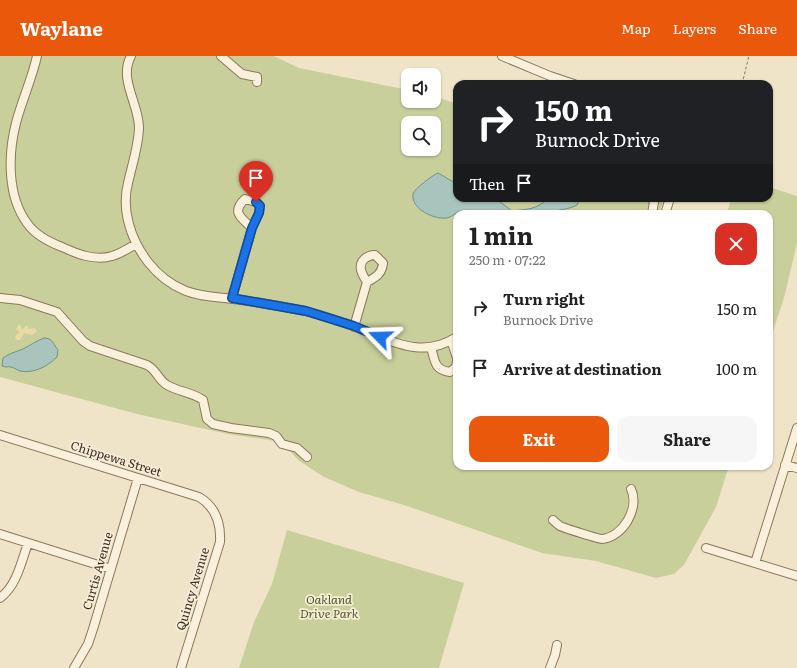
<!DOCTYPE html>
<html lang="en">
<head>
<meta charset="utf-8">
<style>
  body { margin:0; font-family:Literata,serif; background:#f6f6f6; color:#222; height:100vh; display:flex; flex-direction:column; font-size:15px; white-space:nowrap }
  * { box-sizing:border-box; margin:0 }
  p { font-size:13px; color:#767676 }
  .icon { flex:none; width:22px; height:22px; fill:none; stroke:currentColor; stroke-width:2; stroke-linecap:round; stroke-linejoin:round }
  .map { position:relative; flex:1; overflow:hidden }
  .drawer { position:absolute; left:453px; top:154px; width:320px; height:260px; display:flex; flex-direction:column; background:#fff; border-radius:12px; box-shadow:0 1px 3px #0004 }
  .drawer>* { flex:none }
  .guide { position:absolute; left:453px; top:24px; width:320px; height:122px; border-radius:12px; box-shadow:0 1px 3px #0004; background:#202124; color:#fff; overflow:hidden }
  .controls { position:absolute; left:401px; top:12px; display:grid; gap:8px }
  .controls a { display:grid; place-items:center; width:40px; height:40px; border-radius:8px; background:#fff; box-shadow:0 1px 3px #0004; font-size:20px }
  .pin { position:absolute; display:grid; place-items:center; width:34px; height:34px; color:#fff; margin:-41px -17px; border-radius:50% 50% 50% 0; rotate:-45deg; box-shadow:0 0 4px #0007 }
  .pin .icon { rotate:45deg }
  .me { position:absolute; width:44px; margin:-22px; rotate:292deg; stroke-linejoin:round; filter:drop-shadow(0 0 3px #0008) }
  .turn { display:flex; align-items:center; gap:14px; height:84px; padding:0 16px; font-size:18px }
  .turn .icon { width:52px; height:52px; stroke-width:2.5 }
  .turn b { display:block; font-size:28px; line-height:34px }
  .then { display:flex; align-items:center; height:38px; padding:0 16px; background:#0003; gap:8px; font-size:15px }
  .round { display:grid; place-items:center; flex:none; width:42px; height:42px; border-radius:12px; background:#f6f6f6 }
  .head { display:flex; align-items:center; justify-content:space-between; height:68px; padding:0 16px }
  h1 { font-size:24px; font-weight:700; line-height:30px }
  .action { display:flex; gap:8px; margin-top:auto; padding:8px 16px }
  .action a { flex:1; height:46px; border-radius:12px; background:#ea580c; color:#fff; font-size:16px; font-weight:700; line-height:46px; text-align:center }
  .action a+a { background:#f6f6f6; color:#222 }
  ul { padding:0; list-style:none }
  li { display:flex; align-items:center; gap:12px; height:60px; padding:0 16px }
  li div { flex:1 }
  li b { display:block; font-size:15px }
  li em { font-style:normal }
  header { display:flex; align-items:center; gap:24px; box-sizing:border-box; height:56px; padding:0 20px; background:#ea580c; color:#fff }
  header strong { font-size:19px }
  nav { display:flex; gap:22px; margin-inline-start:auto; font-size:14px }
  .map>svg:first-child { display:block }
  .green { fill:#c9cf9b; fill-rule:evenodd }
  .sand { fill:#ecd9a5 }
  .water { fill:#a9c4bc; stroke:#6f938a }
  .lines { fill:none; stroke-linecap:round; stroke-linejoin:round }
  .minor-casing { stroke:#8d765c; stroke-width:10 }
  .path { stroke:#8d765c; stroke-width:1; stroke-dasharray:3 2; stroke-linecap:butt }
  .minor { stroke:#faf1dc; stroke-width:8 }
  .route-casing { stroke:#114b97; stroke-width:10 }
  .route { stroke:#1a73e8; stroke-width:7 }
  .labels { text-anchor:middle; stroke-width:3.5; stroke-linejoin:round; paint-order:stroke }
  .street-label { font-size:12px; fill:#3d2e20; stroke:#f7eed8 }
  .park-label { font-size:12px; font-style:italic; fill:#4d5a26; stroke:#f7eed8 }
</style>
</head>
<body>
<header>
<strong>Waylane</strong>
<nav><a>Map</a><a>Layers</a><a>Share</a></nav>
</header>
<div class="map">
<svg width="797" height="612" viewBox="0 0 797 612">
  <rect width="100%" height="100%" fill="#f0e4c8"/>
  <path class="green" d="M0 0H274L299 12 408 34V45H434V40L457 48V142H664L659 158H457V410H729L716 451 684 509 674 518 656 522 596 505 542 497 407 450 359 436 324 421 298 404 282 386 228 378 137 358 0 321ZM408 67H434V93H408Z
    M769 131 797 140V187L784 242 769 287V158H726L732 142H769Z
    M287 474 464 527 439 612H239L254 566 272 528Z"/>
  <path class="sand" d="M19 268 21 270 22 274 27 269 28 273 35 272 37 276 32 279 24 277 20 284H17L15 282 16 279 20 276 16 273Z"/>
  <path class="water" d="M438 117 457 128V142H495L512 155C527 153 537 154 548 142H580L577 149C566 157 490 161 475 158 471 157 467 155 463 155 454 155 452 164 441 162 430 161 411 152 413 138 414 133 433 119 438 117Z
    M44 282C53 282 53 288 58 294L57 301C48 310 34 318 20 315 17 314 15 312 11 311 8 310 6 312 2 310L3 302C10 297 16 296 23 293 31 289 36 285 44 282Z"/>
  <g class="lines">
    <g class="minor-casing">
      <path id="minor" d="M37 0C32 23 22 44 16 67 8 98 7 140 27 167 35 179 49 186 62 191 77 198 95 205 112 200 120 198 129 192 136 188
        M131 0C118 23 140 50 139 73 138 92 132 109 128 127 121 154 131 184 148 206 158 219 171 229 186 235 202 241 217 241 233 243 257 246 281 250 305 255 325 260 346 267 365 275 381 281 397 289 414 291 429 293 444 289 457 281
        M221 0 242 18 257 21V26
        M502 0 550 20 574 28
        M651 142 654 146 652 158
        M665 158 670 142
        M0 242 20 244 57 256 83 285 90 290 147 309C157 314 158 324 167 329 179 336 192 336 203 344L207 363 213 368 231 372 269 377 276 380 282 388 297 392 307 401
        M232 242 252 172 259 157 260 150 256 146 245 143C231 156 241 162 252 172
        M354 271 367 226C376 221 382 218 383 207L375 199C367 199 359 205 361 214 362 218 365 223 367 226
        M451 284 457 302
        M431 291C435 305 434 314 450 316L456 311 457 305
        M0 379 199 441C216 451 221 467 220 486L181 612
        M785 409 797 412
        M553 464C555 466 557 468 560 470 564 472 599 483 602 483 623 481 640 452 631 433
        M0 478 111 513
        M706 492 797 520
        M755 507 797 372
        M0 542C17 529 21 507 28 487
        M74 612 88 588 93 573 138 422
        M550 612 555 599 557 589"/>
    </g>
    <path class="path" d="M742 28 749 0"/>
    <use href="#minor" class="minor"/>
  </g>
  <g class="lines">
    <g class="route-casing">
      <path id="route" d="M256 146 260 150 259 157 252 172 232 242 306 255 354 270 380 281"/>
    </g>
    <use href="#route" class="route"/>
  </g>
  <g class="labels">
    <g class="street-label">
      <text transform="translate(116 403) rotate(17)" y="4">Chippewa Street</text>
      <text transform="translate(98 515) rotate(-74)" y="4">Curtis Avenue</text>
      <text transform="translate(193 533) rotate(-73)" y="4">Quincy Avenue</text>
    </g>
    <g class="park-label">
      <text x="329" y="548">Oakland<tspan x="329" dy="14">Drive Park</tspan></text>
    </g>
  </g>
</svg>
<div class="controls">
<a><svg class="icon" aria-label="sound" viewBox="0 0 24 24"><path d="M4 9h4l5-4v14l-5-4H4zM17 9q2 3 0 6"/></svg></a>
<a><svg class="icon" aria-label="search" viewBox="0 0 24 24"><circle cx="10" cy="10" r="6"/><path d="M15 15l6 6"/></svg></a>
</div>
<div class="pin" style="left:256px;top:146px;background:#d93025"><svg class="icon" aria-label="arrive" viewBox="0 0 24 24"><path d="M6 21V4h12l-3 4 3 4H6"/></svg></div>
<svg class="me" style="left:380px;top:281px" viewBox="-20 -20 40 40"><path d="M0-17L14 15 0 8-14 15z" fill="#1a73e8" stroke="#fff" stroke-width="4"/></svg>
<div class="guide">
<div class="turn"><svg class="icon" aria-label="right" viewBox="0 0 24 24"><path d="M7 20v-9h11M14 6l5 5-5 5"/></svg><div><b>150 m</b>Burnock Drive</div></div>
<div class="then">Then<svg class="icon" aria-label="arrive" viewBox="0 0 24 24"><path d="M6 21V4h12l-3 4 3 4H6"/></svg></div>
</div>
<section class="drawer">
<div class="head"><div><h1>1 min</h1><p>250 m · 07:22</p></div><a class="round" style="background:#d93025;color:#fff"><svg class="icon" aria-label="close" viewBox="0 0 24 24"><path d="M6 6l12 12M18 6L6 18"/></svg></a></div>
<ul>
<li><svg class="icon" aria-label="right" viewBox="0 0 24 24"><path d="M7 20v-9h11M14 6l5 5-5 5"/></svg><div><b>Turn right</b><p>Burnock Drive</p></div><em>150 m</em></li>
<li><svg class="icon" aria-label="arrive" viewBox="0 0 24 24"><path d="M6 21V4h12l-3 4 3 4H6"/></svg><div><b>Arrive at destination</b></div><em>100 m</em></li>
</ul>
<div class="action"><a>Exit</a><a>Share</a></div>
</section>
</div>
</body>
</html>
